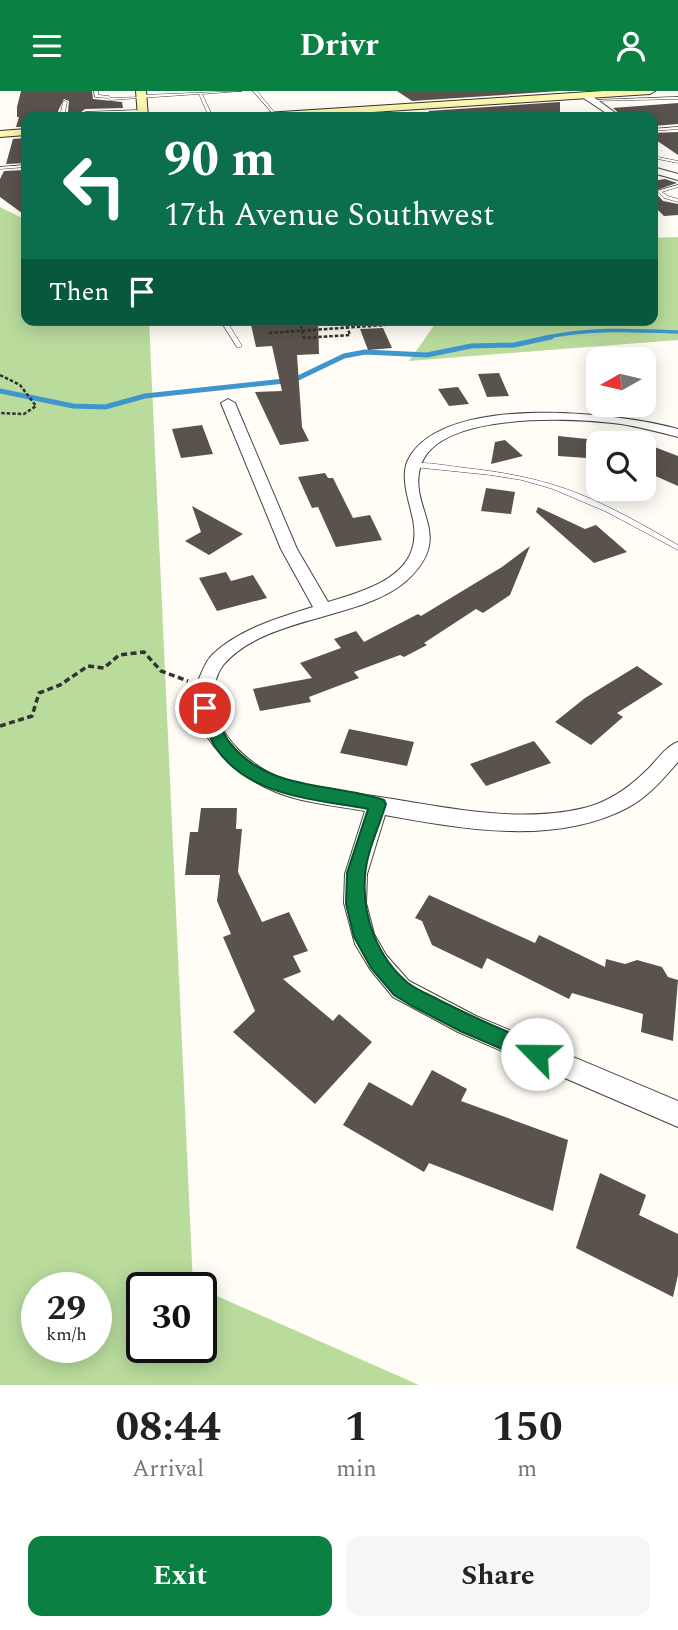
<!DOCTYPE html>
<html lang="en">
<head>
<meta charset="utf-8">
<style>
  body { margin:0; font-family:Spectral,serif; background:#f6f6f6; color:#222; height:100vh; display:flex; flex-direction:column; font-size:26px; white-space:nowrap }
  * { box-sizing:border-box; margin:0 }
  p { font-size:23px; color:#767676 }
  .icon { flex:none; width:38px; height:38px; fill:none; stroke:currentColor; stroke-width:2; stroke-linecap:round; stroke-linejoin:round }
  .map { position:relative; height:1294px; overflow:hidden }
  .details { display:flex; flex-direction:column; background:#fff; flex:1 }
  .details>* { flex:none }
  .hud { position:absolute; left:21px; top:21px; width:637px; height:214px; border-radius:14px; box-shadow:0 4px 18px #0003; background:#0b6e4f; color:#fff; overflow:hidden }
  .needle { width:46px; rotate:262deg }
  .fabs { position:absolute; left:586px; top:256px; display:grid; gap:14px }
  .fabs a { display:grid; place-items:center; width:70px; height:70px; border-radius:14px; background:#fff; box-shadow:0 4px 18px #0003; font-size:35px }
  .speed { position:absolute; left:21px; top:1181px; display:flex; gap:14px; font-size:35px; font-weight:700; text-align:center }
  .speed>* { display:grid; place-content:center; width:91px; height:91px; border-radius:50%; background:#fff; box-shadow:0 4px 18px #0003; line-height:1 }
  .speed small { font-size:18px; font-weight:400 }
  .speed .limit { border:4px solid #111; border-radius:10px; background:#fff; color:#111 }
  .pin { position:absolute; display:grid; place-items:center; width:60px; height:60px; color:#fff; margin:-30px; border:4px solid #fff; border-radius:50%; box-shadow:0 2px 7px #0007 }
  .me { position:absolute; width:77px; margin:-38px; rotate:293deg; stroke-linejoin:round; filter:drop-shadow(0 0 5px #0008) }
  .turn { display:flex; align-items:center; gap:24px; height:147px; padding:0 28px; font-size:32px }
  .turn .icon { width:91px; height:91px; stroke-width:2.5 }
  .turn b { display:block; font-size:49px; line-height:60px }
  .then { display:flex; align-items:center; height:66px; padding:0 28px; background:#0003; gap:14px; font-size:26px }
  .eta { display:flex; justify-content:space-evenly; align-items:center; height:119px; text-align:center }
  .eta b { font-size:42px; font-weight:700; line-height:49px }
  .button { display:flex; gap:14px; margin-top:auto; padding:14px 28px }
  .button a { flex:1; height:80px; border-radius:14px; background:#0b8043; color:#fff; font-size:28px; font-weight:700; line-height:80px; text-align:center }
  .button a+a { background:#f6f6f6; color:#222 }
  header { display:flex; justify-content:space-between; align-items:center; height:91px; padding:0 28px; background:#0b8043; color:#fff; font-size:32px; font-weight:700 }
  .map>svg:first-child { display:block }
  .forest { fill:#b9dc9c; fill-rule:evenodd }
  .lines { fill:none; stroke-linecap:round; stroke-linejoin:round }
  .stream-far1 { stroke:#3f96cf; stroke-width:3.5 }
  .stream { stroke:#3f96cf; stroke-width:5 }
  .building { fill:#5a524d }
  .lane-casing { stroke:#444; stroke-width:1 }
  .street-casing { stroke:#444; stroke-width:2 }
  .secondary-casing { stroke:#333; stroke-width:2 }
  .path-far1 { stroke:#333; stroke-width:2.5; stroke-dasharray:3.5 2; stroke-linecap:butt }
  .path { stroke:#333; stroke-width:3.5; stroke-dasharray:6 3.5; stroke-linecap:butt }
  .lane { fill:#fff; fill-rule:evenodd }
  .street { fill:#fff; fill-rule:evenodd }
  .secondary { fill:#fff6b0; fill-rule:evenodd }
  .route { fill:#0b8043; stroke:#07532c; stroke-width:2 }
</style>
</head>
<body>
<header><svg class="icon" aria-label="menu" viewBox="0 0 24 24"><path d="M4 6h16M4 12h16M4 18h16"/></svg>Drivr<svg class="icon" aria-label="person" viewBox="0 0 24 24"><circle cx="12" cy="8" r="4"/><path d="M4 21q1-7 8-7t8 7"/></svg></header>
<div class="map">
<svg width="678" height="1294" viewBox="0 0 678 1294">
  <rect width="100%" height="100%" fill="#fffdf5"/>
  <path class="forest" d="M0 116 26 129V229H149L193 1194 198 1197H142V1256H201V1198L419 1294H0ZM37 1197H96V1256H37Z
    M678 146V249L409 270 438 229H653V147Z"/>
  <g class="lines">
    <path class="stream-far1" d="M543 247C589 237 632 239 678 241"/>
    <path class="stream" d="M0 300 73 315 105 316 145 305 294 289 344 265 365 261 427 264 471 255 514 254 551 246"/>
  </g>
  <path class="building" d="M21 0H92L93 8 122 11 123 17 85 18 80 22V26H71L68 21 69 10 64 8 58 20 61 26H26V36H16L19 26H17V16Z
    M397 0H560L412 10Z
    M560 11V24L527 26H437L428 20Z
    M678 12V33L653 35V26H623L613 17Z
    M678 41V64L653 47V42Z
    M26 47V72L6 73 13 48Z
    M26 79V125L0 106V88L4 80Z
    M665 88 677 92 654 100 663 110 678 113V124L664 125 653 114V90Z
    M250 229H318L319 263 297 264 302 336 309 350 280 354 255 301 282 300 272 255 256 256Z
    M383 237 392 257 368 259 360 238Z
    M499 282 509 305 487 306 478 283Z
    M458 296 469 313 449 315 438 298Z
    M202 334 213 363 181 367 172 338Z
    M558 345 587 348V367L558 365Z
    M505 349 523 365 491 373 495 351Z
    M644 352 678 365V395L644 380Z
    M325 382 328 387H333L353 427 370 424 382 449 336 456 318 416 312 417 298 386Z
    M486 397 515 401 511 423 481 420Z
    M192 415 243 443 209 464 185 450 201 441Z
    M538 416 585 438 596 434 627 461 594 472 536 421Z
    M530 455 510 504 483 522 476 518 424 552 427 554 404 566 400 564 354 581 359 587 309 606 311 611 260 620 253 598 312 587 300 572 341 557 334 548 356 540 364 551 418 523 421 525 502 476Z
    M226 481 231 490 253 484 267 507 217 520 199 487Z
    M637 575 663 593 617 622 623 626 591 654 555 631 585 607Z
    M349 638 414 651 407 675 340 662Z
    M534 650 551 672 486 695 470 673Z
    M201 717H237L236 738H242L238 781 262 831 289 821 308 860 293 865 301 881 283 888 333 930 339 923 372 951 315 1013 233 941 255 920 223 846 231 843 217 810 220 784H185L190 741H198Z
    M429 804 535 852 539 844 605 876 606 868 625 873 637 869 662 876 668 886 678 889 673 950 641 941 643 923 572 902 569 908 487 867 482 878 432 854 422 830 415 827Z
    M432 979 467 998 461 1010 568 1049 553 1120 429 1072 424 1081 343 1034 369 991 412 1015Z
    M600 1082 646 1104 639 1124 678 1143V1184L673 1206 576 1157Z"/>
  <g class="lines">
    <g class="lane-casing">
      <path id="lane" d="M94 0H98V4L109 5 111 7 141 6 140 5 142 4 242 0 202 3 213 26H209L199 3 110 9 108 7 95 6Z
        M253 0H257L278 26H276Z
        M678 6V8L592 10 594 9Z
        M65 10 67 11 65 21 68 26H64L61 21 63 11Z
        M143 19 144 21 87 23V26H83V22L85 21Z
        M678 36V38L653 40V38Z
        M653 65 678 70V72L653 67Z
        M26 74V76L0 78V76Z
        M678 94V96L662 101 668 105 678 108V111L664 107 657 100Z
        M220 229H226L242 255 241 256H237Z
        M411 372C429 371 448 375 466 377 503 381 541 388 577 402 612 416 645 435 678 454V459L607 421 553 398 522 389 491 384 414 376 410 374Z"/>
    </g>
    <g class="street-casing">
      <path id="street" d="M582 2H588L621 26H612L582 6Z
        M653 76 678 83V89L653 82Z
        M228 308 235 312 297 458 328 511C357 502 405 490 413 455 417 439 412 424 408 408 405 395 402 379 409 367 445 302 619 321 678 338V346C659 341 640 336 621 333 576 327 435 319 420 377 409 420 457 445 405 491 360 529 266 525 224 573 213 587 214 601 216 617 220 650 257 680 287 689 317 698 350 701 380 706 446 716 517 733 584 717 609 711 630 696 648 678 657 669 666 655 678 651V671C663 688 647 707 627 717 554 755 462 738 385 724L367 783 366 812 374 843 386 864 409 890 476 925 678 1010V1036L458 941 393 906 370 878 355 853 344 812 345 783 365 720C337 715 303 712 276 701 234 685 176 632 201 583 204 576 207 569 212 564 239 538 278 527 313 516L281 458 221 312Z"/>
    </g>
    <g class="secondary-casing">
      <path id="secondary" d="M136 0H146L148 26H138Z
        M604 0H655L650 3 297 26H247L252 23Z
        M26 38V44L0 46V40Z"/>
    </g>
    <path class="path-far1" d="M299 229 304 247 350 244 345 229
      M269 242 400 233 403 229
      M0 284 20 294 36 315 24 323 0 322"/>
    <path class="path" d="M0 635 32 625 39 602 60 594 88 575 104 577 119 564 144 561 161 580 188 590"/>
    <use href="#lane" class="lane"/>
    <use href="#street" class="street"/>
    <use href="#secondary" class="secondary"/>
  </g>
  <path class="route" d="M205 612 211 614C218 626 221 641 230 652 269 701 330 691 384 709L386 713C379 736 366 762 365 786 362 825 377 866 408 892 417 899 430 904 441 910 475 927 509 942 544 956L547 963 544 970 537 973 460 940 412 915 394 904 371 877 354 846 346 813 347 782 368 718C315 708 249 706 216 657 208 645 203 630 198 617Z"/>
</svg>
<div class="fabs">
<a><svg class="needle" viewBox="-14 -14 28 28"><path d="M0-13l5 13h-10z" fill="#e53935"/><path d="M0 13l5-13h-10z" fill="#767676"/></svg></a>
<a><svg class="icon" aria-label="search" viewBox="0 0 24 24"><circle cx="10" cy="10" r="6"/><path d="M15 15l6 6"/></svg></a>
</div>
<div class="speed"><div>29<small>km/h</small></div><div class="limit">30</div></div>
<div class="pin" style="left:205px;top:617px;background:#d93025"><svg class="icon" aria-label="arrive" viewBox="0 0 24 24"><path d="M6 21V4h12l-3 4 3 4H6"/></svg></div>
<svg class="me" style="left:537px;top:963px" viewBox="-20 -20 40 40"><circle r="19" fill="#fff"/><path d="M0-13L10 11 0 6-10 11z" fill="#0b8043"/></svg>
<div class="hud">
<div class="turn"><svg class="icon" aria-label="left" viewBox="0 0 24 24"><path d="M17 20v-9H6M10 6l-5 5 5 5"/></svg><div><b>90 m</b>17th Avenue Southwest</div></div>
<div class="then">Then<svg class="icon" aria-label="arrive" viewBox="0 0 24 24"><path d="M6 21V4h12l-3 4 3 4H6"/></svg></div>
</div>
</div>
<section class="details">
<div class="eta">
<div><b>08:44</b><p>Arrival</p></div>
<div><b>1</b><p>min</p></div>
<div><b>150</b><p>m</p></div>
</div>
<div class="button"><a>Exit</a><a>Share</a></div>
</section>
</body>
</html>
